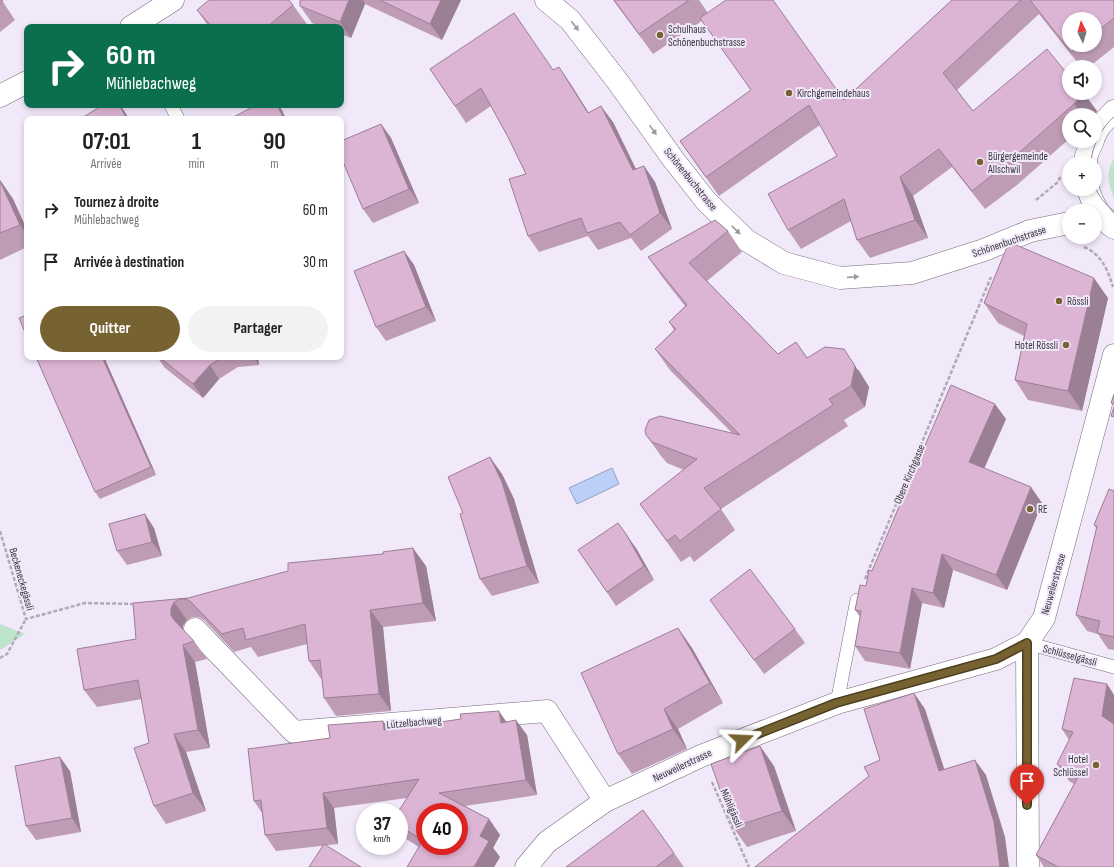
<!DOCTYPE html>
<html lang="fr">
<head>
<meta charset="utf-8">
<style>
  body { margin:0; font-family:"Sofia Sans Condensed",sans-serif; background:#f2f2f2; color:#222; height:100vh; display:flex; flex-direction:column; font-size:15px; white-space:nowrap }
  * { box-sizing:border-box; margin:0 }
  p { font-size:13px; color:#767676 }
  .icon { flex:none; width:22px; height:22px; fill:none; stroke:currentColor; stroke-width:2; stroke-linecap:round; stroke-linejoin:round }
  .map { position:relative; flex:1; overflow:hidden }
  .drawer { position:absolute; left:24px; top:116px; width:320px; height:244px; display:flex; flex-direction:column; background:#fff; border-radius:8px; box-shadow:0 2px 6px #0003 }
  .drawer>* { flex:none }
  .top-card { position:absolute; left:24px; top:24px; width:320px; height:84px; border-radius:8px; box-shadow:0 2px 6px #0003; background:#0b6e4f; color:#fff; overflow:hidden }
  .needle { width:26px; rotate:355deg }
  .controls { position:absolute; left:1062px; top:12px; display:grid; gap:8px }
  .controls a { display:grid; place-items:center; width:40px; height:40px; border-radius:50%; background:#fff; box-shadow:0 2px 6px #0003; font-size:20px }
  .speed { position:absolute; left:356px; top:803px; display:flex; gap:8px; font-size:20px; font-weight:700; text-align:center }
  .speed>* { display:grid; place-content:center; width:52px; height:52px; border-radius:50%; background:#fff; box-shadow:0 2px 6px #0003; line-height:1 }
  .speed small { font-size:10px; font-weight:400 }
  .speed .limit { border:6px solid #d22; background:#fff; color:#111 }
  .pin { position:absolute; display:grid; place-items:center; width:34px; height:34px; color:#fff; margin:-41px -17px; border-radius:50% 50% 50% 0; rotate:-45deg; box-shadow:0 0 4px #0007 }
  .pin .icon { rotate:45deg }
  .me { position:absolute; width:44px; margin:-22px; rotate:69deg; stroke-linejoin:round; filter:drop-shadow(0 0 3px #0008) }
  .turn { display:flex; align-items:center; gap:14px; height:84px; padding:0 16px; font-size:18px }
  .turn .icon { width:52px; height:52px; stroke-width:2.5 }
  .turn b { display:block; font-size:28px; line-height:34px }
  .eta { display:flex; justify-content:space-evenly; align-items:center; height:68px; text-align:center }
  .eta b { font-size:24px; font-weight:700; line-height:28px }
  .button { display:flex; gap:8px; margin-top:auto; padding:8px 16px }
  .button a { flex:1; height:46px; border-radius:24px; background:#776331; color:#fff; font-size:16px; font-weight:700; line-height:46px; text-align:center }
  .button a+a { background:#f2f2f2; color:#222 }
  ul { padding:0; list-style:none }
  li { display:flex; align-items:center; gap:12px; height:52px; padding:0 16px }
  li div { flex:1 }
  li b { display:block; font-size:15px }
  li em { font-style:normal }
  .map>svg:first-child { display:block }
  .green { fill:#bee4cc }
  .water { fill:#bbcff8; stroke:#94a1c0 }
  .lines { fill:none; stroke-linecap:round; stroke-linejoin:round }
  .service-casing { stroke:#726b7a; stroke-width:14 }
  .minor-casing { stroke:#726b7a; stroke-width:23 }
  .tertiary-casing { stroke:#726b7a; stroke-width:23 }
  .path { stroke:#b0a9b7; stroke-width:2.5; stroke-dasharray:4 2; stroke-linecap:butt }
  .service { stroke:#fff; stroke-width:13 }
  .minor { stroke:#fff; stroke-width:22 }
  .tertiary { stroke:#fff; stroke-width:22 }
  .tram { stroke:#958f9b; stroke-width:1 }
  .wall { fill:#be9cb6; fill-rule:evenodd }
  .shaded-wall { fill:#9b7f94 }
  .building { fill:#ddb5d4; stroke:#9b7f94; fill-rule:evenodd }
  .oneway { fill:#9c9a9e }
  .route-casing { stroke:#4d4020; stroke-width:10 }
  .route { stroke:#776331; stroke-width:7 }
  .poi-dot { fill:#776331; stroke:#f1e8fa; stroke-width:1.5 }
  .labels { text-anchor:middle; stroke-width:4; stroke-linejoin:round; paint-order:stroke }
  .poi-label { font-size:11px; fill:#39363c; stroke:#f1e8fa; text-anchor:start }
  .street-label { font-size:11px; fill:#39363c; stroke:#f1e8fa }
</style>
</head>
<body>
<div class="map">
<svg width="1114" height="867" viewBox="0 0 1114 867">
  <rect width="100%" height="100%" fill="#f1e8fa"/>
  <path class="green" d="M1114 158V198C1107 181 1106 174 1114 158Z
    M0 624 25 634 0 650Z"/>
  <path class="water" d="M612 468 619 484 577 504 569 488Z"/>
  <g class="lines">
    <g class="service-casing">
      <path id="service" d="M171 105 178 119
        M1027 643 1114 667
        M837 703 857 600"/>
    </g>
    <g class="minor-casing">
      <path id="minor" d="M195 629 294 732 547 711 605 801
        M1027 643 1028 867"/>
    </g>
    <g class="tertiary-casing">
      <path id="tertiary" d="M546 0 570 20 618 82 673 159 706 201 746 240 784 263 840 278 912 273 984 250 1030 231 1069 223
        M131 27 173 0
        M0 96 27 82
        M1095 135 1099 127 1114 111
        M1086 163V156L1093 141
        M1088 189C1093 205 1100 218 1114 228
        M526 867 547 842 605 801 701 756 837 703 996 659 1027 643 1044 618 1114 355"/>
    </g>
    <path class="path" d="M1036 200 1058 182 1061 175
      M1084 247C1101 254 1108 270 1113 287
      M0 531 26 619 85 603 135 604
      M865 579 991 277
      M0 658 7 654 26 619
      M712 782 749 867"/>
    <use href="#service" class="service"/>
    <use href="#minor" class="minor"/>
    <use href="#tertiary" class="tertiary"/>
    <path class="tram" d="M1091 163C1091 148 1102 126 1114 117
      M1095 186C1098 196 1106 205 1114 211"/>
  </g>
  <path class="wall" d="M0 0 3 2 15 20 0 32Z
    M300 0H461L442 40 365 4 351 38 341 34V27H322L312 23 300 6Z
    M613 0H699L708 13 844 100 952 0H1114V47L1089 67H1081L1039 14 957 90 973 111 1069 93H1084L1097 111 1094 115H1069V139L1017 185 985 209 952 167 913 196 928 238 870 258 857 240 851 221 801 249 788 230 837 156 820 125 719 196 680 141 751 90 702 21 653 54ZM1095 19V45H1069Z
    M293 5 309 27H209L197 10Z
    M430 69 553 70 570 83 588 112 613 122 636 169 644 166 655 182 672 229 641 251 631 238 598 250 588 236 539 252 528 236 526 174 508 137 491 106 466 123Z
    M381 124 391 138 419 203 373 223 363 209Z
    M0 180 13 199 27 230V247L0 260Z
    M728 231 742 252 707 281 778 354 796 342 807 358 859 370 869 387 865 407 844 420 848 426 721 509 735 530 694 562 690 556 681 562 640 504 684 470 667 463 661 456 646 435 732 433 670 370 655 349 674 330 669 322 685 306 663 278 648 257Z
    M404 251 414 265 436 321 386 341 376 327Z
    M1108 298 1082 411 1028 400 1015 380 1024 336 998 323 984 303Z
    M36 357H104L156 475 100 499 95 492Z
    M157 357H258L259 365 238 367 219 379 203 398 165 368Z
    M1006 419 984 468 1042 503 1007 590 953 570 944 608 922 603 910 669 865 661 855 646 860 617 855 610 866 586 872 571Z
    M502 474 514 499 539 583 492 596 480 579 463 513Z
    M1114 491V650L1108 649 1098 634 1087 631 1076 615 1097 529 1094 525Z
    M154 528 162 556 127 565 117 551Z
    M636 548 654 580 616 606 578 550Z
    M426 566 436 621 383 627 391 711 336 716 324 698 322 678 321 679 309 661 307 644 258 657 251 647 234 652 204 620 198 617H192L187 620 183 626V630L194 641 207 659 195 662 210 748 186 752 206 811 166 824 154 806 149 743 142 699 97 707 84 690 136 639 133 603 188 598Z
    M710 600 795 629 805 643 764 674Z
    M678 628 692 648 723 703 678 729 687 749 632 774 618 754Z
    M1107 684 1114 695V867H1044L1036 855 1074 784 1069 781 1057 764 1069 740 1062 729Z
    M383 721 389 730 507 722 527 735 537 795 465 806 489 819 500 835 493 848 500 857 494 867H407L419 847 403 837 399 831V812L407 798 334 808 338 844 276 851 265 835 262 813 254 801 330 738Z
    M774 766 796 831 747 847 733 827Z
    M70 771 81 832 36 840 26 826Z
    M674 853 684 867H566Z"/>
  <path class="shaded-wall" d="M349 0H363L365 4 351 38 340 22Z
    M441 0H461L442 40 430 24Z
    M559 67 570 83 599 129 588 113Z
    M1083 93 1097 111 1094 115H1082L1074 104Z
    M119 105H120L125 112 129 119H127Z
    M277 105H278L282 110 286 119H284Z
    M601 106 613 122 644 186 633 170Z
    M381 124 391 138 419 203 409 189Z
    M644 166 655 182 672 229 660 213Z
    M900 177 913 196 928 238 915 220Z
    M0 180 13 199 27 230V235L20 225Z
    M404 251 414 265 436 321 426 307Z
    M1094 278 1108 298 1082 411 1068 391Z
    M844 349 869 387 865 407 851 386Z
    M102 357H104L156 475 151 467Z
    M253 357H258L259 365Z
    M210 365 219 379 203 398 193 384Z
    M995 404 1006 419 980 478 969 462Z
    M490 457 502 474 514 499 539 583 527 566Z
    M1031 487 1042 503 1007 590 996 575Z
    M145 514 154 528 162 556 152 542Z
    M618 523 636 548 654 580 644 566Z
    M413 548 426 566 436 621 423 603Z
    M942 554 953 570 944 608 933 593Z
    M912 588 922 603 910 669 900 653Z
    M174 602 187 620 183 626V632L174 620 171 615V608Z
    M370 610 383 627 391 711 379 694Z
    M678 628 692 648 723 703 710 683Z
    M183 645 195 662 210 748 198 730Z
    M1107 684 1114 695V733L1102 716Z
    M914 693 925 709 950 787 939 771Z
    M664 709 678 729 687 749 673 729Z
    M499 711 510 727 501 723Z
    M516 720 527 735 537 795 526 780Z
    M383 721 394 736 384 730Z
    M174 734 186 752 206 811 193 793Z
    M760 746 774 766 796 831 782 811Z
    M60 757 70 771 81 832 72 818Z
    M975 760 986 775 1005 837 1009 867H1000Z
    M323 793 334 808 338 844 327 828Z
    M489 819 500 835 493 848 500 857 494 867H474L480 836Z"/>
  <path class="building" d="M0 0H2L3 2 0 4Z
    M209 0H289L293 5 267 27H212L197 10Z
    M300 0H349L340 22 300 6Z
    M380 0H441L430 24Z
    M614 0H689L639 34Z
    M726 0H773L844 100 952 0H1021L943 73 973 111 1047 49 1069 76V93H1083L1074 104 1004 166 972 191 939 149 900 177 915 220 857 240 844 199 788 230 768 194 837 156 809 105 706 177 680 141 751 90 700 18Z
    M1030 0H1114V18L1095 33V19H1069V45H1080L1071 52Z
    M514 13 553 70 559 67 588 113 601 106 633 170 644 166 660 213 630 235 620 222 587 233 581 218 528 236 509 179 526 174 508 137 481 88 455 106 430 69Z
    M103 105H119L127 119H80Z
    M256 105H277L284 119H230Z
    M381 124 409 189 363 209 341 157V141Z
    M0 181 20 225 0 233Z
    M715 220 728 231 689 263 778 354 796 342 807 358 825 347 844 349 855 366 851 386 829 399 833 405 704 488 721 509 680 541 675 535 667 541 640 504 697 459 652 442 646 435 645 430 649 420 660 416 740 435 655 349 676 329 669 322 687 305 648 257Z
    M1009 242 1094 278 1068 391 1015 380 1027 324 984 303Z
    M404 251 426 307 376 327 354 271Z
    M27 315V337L19 318Z
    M36 357H102L151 467 95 492Z
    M159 357H223L210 365 193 384Z
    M951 385 995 404 969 462 1031 487 996 575 942 554 933 593 912 588 900 653 855 646 861 611 855 610 860 585 866 586 869 570 872 571 914 471Z
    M1114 394V404L1111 403Z
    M1114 407V417L1111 416Z
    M490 457 502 482 527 566 480 579 460 514 463 513 448 477Z
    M1109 489 1114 491V637L1097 633 1100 621 1076 615 1097 526 1094 525Z
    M145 514 152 542 117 551 109 524Z
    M618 523 626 534 644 566 607 592 578 550Z
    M413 548 423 603 370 610 379 694 324 698 320 660 309 661 305 624 246 640 243 628 222 634 191 602 186 599H180L174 602 171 608V615L174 620 194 641 183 645 198 730 174 734 193 793 154 806 134 748 149 743 138 680 84 690 77 649 136 639 133 603 188 598 288 571V563L383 554V552Z
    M750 569 795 629 754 660 710 600Z
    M678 628 710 683 664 709 673 729 618 754 581 673Z
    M1074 678 1107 684 1102 716 1114 724V867H1058L1036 855 1078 777 1057 764 1073 732 1062 729Z
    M914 693 939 771 975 760 994 822 1000 867H755L869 776 864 767 880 760 864 709Z
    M499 711 501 723 516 720 526 780 439 793 489 819 480 836 489 841 474 867H407L423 840 399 826V812H398L419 779 323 793 327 828 265 835 261 800 254 801 248 749 330 738 328 725 383 721 384 730 461 719 460 714ZM425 812H459V846H425Z
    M760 746 782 811 733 827 711 764Z
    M60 757 72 818 26 826 15 766Z
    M643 810 674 853 656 867H566Z
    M324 844 361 867H309Z"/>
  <defs><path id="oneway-solid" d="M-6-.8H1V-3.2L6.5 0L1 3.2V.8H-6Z"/></defs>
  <g class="oneway">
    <use href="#oneway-solid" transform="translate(575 26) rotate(52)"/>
    <use href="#oneway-solid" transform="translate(653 130) rotate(55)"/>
    <use href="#oneway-solid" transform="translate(736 230) rotate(44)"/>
    <use href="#oneway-solid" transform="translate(853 277) rotate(-4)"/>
  </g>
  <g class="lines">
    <g class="route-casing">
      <path id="route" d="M742 740 836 703 996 659 1027 643V805"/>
    </g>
    <use href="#route" class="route"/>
  </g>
  <g class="poi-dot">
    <circle cx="660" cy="35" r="4"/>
    <circle cx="789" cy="93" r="4"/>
    <circle cx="980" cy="162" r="4"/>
    <circle cx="1059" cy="301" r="4"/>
    <circle cx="1066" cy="345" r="4"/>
    <circle cx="1030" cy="509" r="4"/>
    <circle cx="1096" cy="765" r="4"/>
  </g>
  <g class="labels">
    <g class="poi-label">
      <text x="668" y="33">Schulhaus<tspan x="668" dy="13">Schönenbuchstrasse</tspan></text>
      <text x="797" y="97">Kirchgemeindehaus</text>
      <text x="988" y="160">Bürgergemeinde<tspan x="988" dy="13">Allschwil</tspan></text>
      <text x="1067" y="305">Rössli</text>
      <text x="1058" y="349" text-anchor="end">Hotel Rössli</text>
      <text x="1038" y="513">RE</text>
      <text x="1088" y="763" text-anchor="end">Hotel<tspan x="1088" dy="13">Schlüssel</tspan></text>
    </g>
    <g class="street-label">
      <text transform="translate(691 179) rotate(51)" y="4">Schönenbuchstrasse</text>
      <text transform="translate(1009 241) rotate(-19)" y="4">Schönenbuchstrasse</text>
      <text transform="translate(909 474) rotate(-67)" y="4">Obere Kirchgasse</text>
      <text transform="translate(22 579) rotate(74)" y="4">Beckeneckegässli</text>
      <text transform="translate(1053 584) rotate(-74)" y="4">Neuweilerstrasse</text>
      <text transform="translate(1070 655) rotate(15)" y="4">Schlüsselgässli</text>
      <text transform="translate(414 722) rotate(-5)" y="4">Lützelbachweg</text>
      <text transform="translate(682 765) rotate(-25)" y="4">Neuweilerstrasse</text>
      <text transform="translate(732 808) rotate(67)" y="4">Mühligässli</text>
    </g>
  </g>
</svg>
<div class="controls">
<a><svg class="needle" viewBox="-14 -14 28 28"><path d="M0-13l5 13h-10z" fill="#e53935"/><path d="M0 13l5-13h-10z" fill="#767676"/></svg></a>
<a><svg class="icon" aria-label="sound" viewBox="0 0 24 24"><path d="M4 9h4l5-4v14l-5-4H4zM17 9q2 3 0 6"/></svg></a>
<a><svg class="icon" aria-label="search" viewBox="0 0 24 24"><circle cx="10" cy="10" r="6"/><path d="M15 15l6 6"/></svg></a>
<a>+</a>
<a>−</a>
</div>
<div class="speed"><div>37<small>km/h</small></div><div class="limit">40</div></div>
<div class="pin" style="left:1027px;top:805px;background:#d93025"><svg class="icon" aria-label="arrive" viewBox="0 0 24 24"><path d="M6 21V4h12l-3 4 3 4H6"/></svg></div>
<svg class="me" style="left:742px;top:740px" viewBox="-20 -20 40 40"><path d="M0-17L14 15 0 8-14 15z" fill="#776331" stroke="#fff" stroke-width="4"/></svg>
<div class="top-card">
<div class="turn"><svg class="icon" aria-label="right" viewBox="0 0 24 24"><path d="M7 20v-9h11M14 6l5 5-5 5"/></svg><div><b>60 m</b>Mühlebachweg</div></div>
</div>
<section class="drawer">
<div class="eta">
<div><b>07:01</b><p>Arrivée</p></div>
<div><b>1</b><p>min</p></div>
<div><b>90</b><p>m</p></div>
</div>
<ul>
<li><svg class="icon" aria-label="right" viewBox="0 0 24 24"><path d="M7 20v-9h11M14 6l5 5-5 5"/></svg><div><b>Tournez à droite</b><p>Mühlebachweg</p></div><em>60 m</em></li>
<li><svg class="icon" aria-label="arrive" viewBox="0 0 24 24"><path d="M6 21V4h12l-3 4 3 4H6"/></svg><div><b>Arrivée à destination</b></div><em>30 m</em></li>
</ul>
<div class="button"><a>Quitter</a><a>Partager</a></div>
</section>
</div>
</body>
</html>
